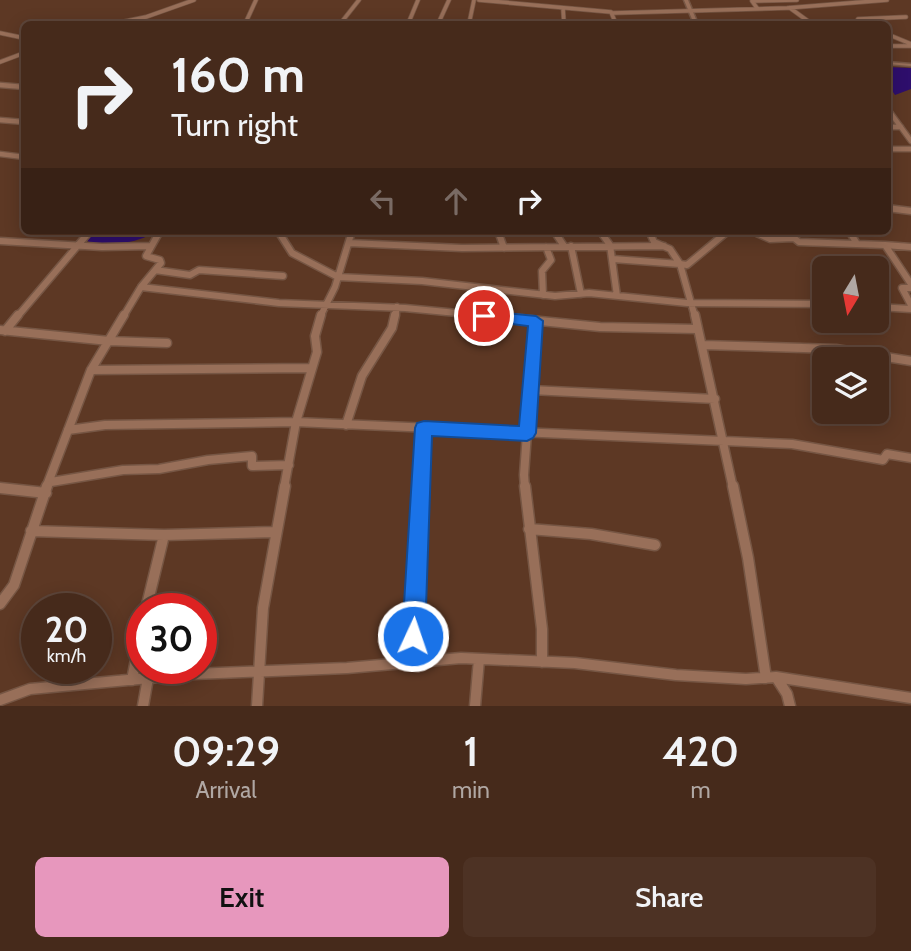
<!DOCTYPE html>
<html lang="en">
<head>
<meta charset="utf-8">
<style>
  body { margin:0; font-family:Cabin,sans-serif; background:#4d3224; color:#f1f3f6; height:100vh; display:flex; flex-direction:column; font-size:26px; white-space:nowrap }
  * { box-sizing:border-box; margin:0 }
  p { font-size:23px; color:#b0a7a3 }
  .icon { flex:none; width:38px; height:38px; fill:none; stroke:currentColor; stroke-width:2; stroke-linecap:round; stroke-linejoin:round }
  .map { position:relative; height:706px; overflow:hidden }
  .details { display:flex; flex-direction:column; background:#462a1b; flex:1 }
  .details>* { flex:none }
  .banner { position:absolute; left:21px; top:21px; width:870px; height:214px; border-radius:10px; box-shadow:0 4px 18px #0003,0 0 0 2px #5e463a; background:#462a1b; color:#f1f3f6; overflow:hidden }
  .needle { width:46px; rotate:190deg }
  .buttons { position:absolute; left:812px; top:256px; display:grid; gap:14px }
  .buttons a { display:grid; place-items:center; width:77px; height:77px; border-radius:10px; background:#462a1b; box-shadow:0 4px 18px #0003,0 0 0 2px #5e463a; font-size:35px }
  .speed { position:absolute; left:21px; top:593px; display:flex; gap:14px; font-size:35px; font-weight:700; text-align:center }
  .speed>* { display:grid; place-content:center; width:91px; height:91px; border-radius:50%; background:#462a1b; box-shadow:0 4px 18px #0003,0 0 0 2px #5e463a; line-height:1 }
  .speed small { font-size:18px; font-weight:400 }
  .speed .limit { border:10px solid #d22; background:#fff; color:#111 }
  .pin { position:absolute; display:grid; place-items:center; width:60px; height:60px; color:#fff; margin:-30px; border:4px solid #fff; border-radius:50%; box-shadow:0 2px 7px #0007 }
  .me { position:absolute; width:77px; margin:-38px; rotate:3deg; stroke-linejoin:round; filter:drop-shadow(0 0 5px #0008) }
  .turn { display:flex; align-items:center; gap:24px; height:147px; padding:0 35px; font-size:32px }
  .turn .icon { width:91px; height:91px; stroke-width:2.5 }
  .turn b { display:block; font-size:49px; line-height:60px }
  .lanes { display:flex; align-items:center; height:66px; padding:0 35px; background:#0003; justify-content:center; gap:35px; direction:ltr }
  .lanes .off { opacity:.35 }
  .eta { display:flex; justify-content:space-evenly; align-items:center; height:119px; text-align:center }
  .eta b { font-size:42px; font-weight:600; line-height:49px }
  .action { display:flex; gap:14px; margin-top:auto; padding:14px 35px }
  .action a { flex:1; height:80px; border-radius:10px; background:#e797bd; color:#111; font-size:28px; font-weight:600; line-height:80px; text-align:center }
  .action a+a { background:#4d3224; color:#f1f3f6 }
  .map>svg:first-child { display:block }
  .water { fill:#2e0e6c }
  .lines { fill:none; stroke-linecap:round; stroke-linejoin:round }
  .minor-far4-casing { stroke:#765644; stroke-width:5 }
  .minor-far3-casing { stroke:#765644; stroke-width:7 }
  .minor-far2-casing { stroke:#765644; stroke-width:9 }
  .minor-far1-casing { stroke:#765644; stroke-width:11 }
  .minor-casing { stroke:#765644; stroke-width:13 }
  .tertiary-casing { stroke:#765644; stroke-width:3 }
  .minor-far4 { stroke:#986f59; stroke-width:3.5 }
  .minor-far3 { stroke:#986f59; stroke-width:4.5 }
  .minor-far2 { stroke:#986f59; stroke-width:6 }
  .minor-far1 { stroke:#986f59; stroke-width:8 }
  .minor { stroke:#986f59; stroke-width:10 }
  .tertiary { fill:#986f59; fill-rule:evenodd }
  .route { fill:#1a73e8; stroke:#114b97; stroke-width:2 }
</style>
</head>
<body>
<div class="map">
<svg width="911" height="706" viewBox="0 0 911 706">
  <rect width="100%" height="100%" fill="#5d3824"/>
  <path class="water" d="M887 67 911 68V89L895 95 887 83Z
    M92 231H155C143 243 102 248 87 241Z"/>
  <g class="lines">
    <g class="minor-far4-casing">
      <path id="minor-far4" d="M479 0 611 12 616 24
        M563 8 564 24
        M757 8 752 1 797 0
        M790 8 812 24
        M613 13 787 8 887 0
        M112 24 146 17 194 0
        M245 24 256 0
        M310 24H401
        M340 24 359 0
        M408 24 418 0
        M438 24 449 0
        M469 24 474 0
        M865 24 858 19 906 17
        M0 33 24 38
        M887 34 911 44
        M887 46H911
        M0 62 24 53"/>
    </g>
    <g class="minor-far3-casing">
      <path id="minor-far3" d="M0 85 24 87
        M887 108 911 141
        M0 120 24 122
        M887 127H901
        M887 149H911
        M0 154 24 157"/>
    </g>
    <g class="minor-far2-casing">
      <path id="minor-far2" d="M887 208 911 211
        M278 231 292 253 338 277 422 281 555 296 589 293 687 303 824 304
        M498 231 504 248
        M554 231 564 246
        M600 231 610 245 617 296
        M752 231 770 239 794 238 799 242 885 245
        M849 231 856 242
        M0 241 102 247 151 246
        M349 243 462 248 664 246
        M571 246 581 294
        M911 247 885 245 911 284
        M613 259 680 264 670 249 654 242 649 231
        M155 270 190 275 199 270 283 276
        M141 287 279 303 405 308 499 317
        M911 288H902L911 305
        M543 295 542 271 551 260 546 247
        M877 307 911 309
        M17 317 90 231
        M123 317 141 287 161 263 160 260 146 256 160 231
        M320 317 335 287 352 231
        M395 317 397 307
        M695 317 680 264 687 265 728 231"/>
    </g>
    <g class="minor-far1-casing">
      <path id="minor-far1" d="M481 315 600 327 697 329
        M695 315 733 488
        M0 330 109 341 167 343
        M5 331 18 315
        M703 345 836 349 911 361
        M91 370 311 368
        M531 390 715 399
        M346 425 362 376 392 328 395 315
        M68 430 105 425 296 422 792 444 883 460 887 454 911 458
        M51 482 123 470 159 469 208 460 252 456V466L289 465
        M46 488 91 370 124 315
        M284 488 296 422 317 352 315 336 321 315
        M421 488 424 428
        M525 488 524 475 535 321"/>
    </g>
    <g class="minor-casing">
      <path id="minor" d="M525 486 542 629V662
        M733 486 748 558 766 678
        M0 488 46 493
        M529 529 591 534 655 545
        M31 531 164 535 276 532
        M0 604 14 585 47 486
        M146 609 164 535
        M412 662 421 486
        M132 680 142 629
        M0 700 30 689 193 674 347 668 461 658 575 663 676 675 746 679 776 677
        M143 706 148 678
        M257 706 263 608 285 486
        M475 706 479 659
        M790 706 787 694 776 677 911 698"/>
    </g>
    <g class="tertiary-casing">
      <path id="tertiary" d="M684 0H688L698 24H694Z
        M887 62 911 64V66L887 64Z"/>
    </g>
    <use href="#minor-far4" class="minor-far4"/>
    <use href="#minor-far3" class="minor-far3"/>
    <use href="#minor-far2" class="minor-far2"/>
    <use href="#minor-far1" class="minor-far1"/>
    <use href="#minor" class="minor"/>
    <use href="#tertiary" class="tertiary"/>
  </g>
  <path class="route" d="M484 311 536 316 543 321 536 433 533 438 527 441 432 436 425 636 421 644 413 648 405 644 402 636 415 428 417 423 424 421 519 426 528 326 479 320 476 316Z"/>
</svg>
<div class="buttons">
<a><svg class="needle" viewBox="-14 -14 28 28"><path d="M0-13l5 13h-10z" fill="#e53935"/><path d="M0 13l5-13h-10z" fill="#b0a7a3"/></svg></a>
<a><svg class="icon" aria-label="layers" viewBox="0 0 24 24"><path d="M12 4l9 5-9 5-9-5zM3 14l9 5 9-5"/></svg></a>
</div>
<div class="speed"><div>20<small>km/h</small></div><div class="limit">30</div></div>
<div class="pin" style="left:484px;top:316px;background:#d93025"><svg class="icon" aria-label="arrive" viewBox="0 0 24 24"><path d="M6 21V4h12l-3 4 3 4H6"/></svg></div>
<svg class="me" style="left:413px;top:636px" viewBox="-20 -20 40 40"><circle r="17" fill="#1a73e8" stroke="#fff" stroke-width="3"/><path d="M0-11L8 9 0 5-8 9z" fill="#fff"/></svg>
<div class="banner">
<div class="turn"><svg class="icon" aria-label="right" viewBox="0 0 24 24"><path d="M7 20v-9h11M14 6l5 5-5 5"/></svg><div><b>160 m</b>Turn right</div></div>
<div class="lanes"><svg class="icon off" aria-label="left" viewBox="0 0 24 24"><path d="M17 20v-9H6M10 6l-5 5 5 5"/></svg><svg class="icon off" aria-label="ahead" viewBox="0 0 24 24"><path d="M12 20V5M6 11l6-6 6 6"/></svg><svg class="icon" aria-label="right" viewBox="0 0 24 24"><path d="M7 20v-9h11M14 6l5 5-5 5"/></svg></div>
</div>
</div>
<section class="details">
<div class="eta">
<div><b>09:29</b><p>Arrival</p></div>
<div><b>1</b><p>min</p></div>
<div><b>420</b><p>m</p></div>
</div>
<div class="action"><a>Exit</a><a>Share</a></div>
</section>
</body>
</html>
